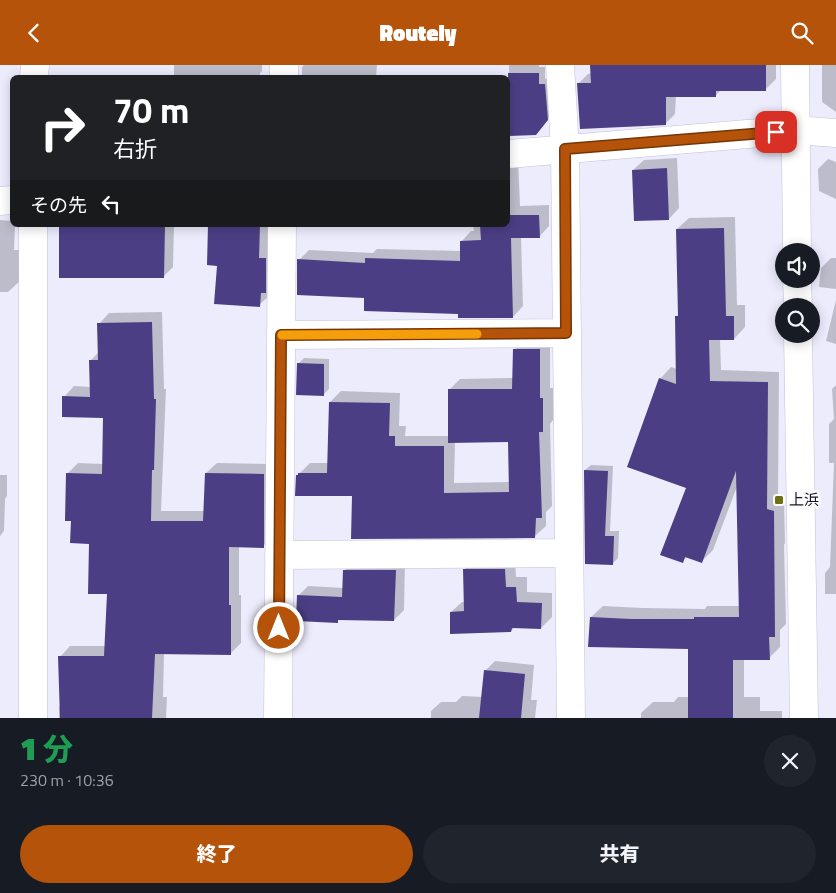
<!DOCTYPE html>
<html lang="ja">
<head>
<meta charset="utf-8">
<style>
  body { margin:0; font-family:"Titillium Web","Noto Sans JP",sans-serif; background:#20242c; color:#f1f3f6; height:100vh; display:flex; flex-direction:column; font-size:19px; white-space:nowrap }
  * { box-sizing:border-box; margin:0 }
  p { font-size:16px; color:#9ea1a6 }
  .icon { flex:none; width:28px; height:28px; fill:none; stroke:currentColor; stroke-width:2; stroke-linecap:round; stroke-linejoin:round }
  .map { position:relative; height:653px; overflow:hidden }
  .sheet { display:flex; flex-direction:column; background:#171b24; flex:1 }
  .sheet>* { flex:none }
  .hud { position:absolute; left:10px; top:10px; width:500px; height:152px; border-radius:8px; box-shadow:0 2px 12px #0003; background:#202124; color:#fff; overflow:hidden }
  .buttons { position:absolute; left:775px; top:178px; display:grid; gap:10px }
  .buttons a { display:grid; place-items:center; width:45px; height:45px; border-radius:50%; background:#171b24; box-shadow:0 2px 12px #0003; font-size:25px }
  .pin { position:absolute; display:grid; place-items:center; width:42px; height:42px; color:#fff; margin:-21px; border-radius:10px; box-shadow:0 2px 8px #0006 }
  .me { position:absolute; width:55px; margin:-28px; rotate:0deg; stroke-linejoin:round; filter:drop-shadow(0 0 4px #0008) }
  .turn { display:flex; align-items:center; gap:18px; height:105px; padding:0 20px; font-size:22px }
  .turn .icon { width:65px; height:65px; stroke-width:2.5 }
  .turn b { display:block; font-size:35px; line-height:42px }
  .then { display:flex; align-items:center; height:48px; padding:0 20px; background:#0003; gap:10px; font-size:19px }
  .round { display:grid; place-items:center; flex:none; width:52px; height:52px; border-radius:26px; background:#20242c }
  .summary { display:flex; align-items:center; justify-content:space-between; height:85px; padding:0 20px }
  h1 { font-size:30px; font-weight:800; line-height:38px; color:#1e9e55 }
  .primary-button { display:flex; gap:10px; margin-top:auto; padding:10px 20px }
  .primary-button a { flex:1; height:58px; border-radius:30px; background:#b45309; color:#fff; font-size:20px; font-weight:800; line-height:58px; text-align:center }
  .primary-button a+a { background:#20242c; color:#f1f3f6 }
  header { display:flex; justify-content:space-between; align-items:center; height:65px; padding:0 20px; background:#b45309; color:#fff; font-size:22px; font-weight:800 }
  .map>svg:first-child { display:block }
  .shadow { fill:#0003; fill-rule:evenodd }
  .building { fill:#4c3e84 }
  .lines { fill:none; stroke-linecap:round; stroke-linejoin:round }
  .minor-casing { stroke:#c2c0d5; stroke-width:29 }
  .minor { stroke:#fff; stroke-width:28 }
  .route-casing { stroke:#753606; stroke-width:12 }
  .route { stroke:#b45309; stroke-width:9 }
  .slow { stroke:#f59e0b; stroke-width:9 }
  .poi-dot { fill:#6f7013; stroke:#fbfbff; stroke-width:2 }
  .labels { text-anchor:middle; stroke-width:5; stroke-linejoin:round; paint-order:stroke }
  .poi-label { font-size:15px; fill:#15141b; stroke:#fbfbff; text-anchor:start }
</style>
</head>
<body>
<header><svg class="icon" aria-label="back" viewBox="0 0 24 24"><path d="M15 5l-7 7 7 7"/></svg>Routely<svg class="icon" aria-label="search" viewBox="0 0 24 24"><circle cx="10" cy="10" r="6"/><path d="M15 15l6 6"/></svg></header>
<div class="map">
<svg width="836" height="653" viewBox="0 0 836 653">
  <rect width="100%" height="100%" fill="#edecfd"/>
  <path class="shadow" d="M174 0H262V6L260 8V12H174Z
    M304 0H377L376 12H302V2Z
    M509 0H539V2H545V14L551 13 553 47 542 62 511 68 508 71V46H510Z
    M592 0H776V14L766 24 721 25 716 30H676L675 49 665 59 578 19 588 9 592 8Z
    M822 0H836V47L822 37Z
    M508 90 518 94 520 141 549 140V161L539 172H521L523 241 513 252 459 248 365 232 299 195 309 185 373 188 377 184 461 186V177L471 166H474L473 160H508Z
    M677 93 679 143 669 154 633 105 644 95Z
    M828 94 836 97V134L819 126 818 104Z
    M735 152 737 240H745V262L734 274H720L721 305 779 307 778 433 784 435 785 478 784 480 786 559 780 565V582L769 593 744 594V632H760V646H782V653H641V648L653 637H674L678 632H689V583L591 552 603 541 643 543 705 544 707 541H740L738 419 713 485 701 497 688 491 682 497 688 422 660 314 671 302 677 304 676 252 679 249 677 164 689 153Z
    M0 155 12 156V160H15L14 185H21L20 216 8 227H0Z
    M62 160H174L173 202 164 211Z
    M210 160H269V231L259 240 218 199Z
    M831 193H836V224L819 222 821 203Z
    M836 235V279L826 276Z
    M162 247 164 324H166L161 446H205L206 408 217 398 274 399V471L263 481H239V530H241V578L230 589 164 588 163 632H167L166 653H59V642L61 640 60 592 70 581H106L108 528 91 477 72 455 68 408 78 398 103 399 105 352 64 332 74 321 91 322V295L99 287V259L109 248Z
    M525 274H550V323H553V355L550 359 552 441 546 447V461L535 471 353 430 297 411 310 398H329L330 337 341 326 400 328 399 361H406L405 371H449V325L460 314 514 313V285ZM510 376V417L454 418 455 377Z
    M304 293 329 294V324L323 330 298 299Z
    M836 320V529H825V508L830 502 834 398H829V359L834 354 832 324Z
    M591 400 613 401 610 466H619L618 493 613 498 585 405Z
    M0 410H7V431L5 434 4 466 0 471Z
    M475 494H515L516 512H527V527L552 528V552L541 563 515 562 511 566 451 547 462 537H465L464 505Z
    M354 496H405L404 545 394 555 340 554 337 556 298 531 308 521 344 523V506Z
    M495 596 534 600 531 635H537L535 653H431V646L441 637H456L462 631 483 632 485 606Z"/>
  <path class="building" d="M590 0H766V26H716V32H666V60L580 64 577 18H591Z
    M508 8H539V19H545L548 55 536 70 509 71Z
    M667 103 669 155 634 156 632 105Z
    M508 150H539L540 173H511L513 253H458V249L364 246V233L297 230V194L365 198V193L460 196V176L481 175 480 160H508Z
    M59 160H165L164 213H59Z
    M208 160H260L259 193H266V228H261L260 242 214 239 217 201 207 200Z
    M724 163 726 251H734V275H709L710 316 768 317 767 444 774 446 775 572H769L770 595H733V653H688V584L588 582 590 552 631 554H694V552H739L736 406 702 498 685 492 683 498 660 490 686 423 627 402 659 313 676 319 675 251H678L676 164Z
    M152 257 154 334H156L154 405H152L151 456H203L205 408 264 409V483L229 482V540H231V590L155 589 152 653H60L58 591H104L107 529H88L89 479 70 478 71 456H65L66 408 102 409 103 353 62 352V331L90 332 89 295H98L97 258Z
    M513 284H540V333H543V367H539L542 453H536L535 473 351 474 352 431H295L296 410H298V408H327L329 337 390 338 389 371H395V381H444V428L509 427 508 377 448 378V324H512Z
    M297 298 324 299V331L296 330Z
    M584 405 608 406 605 471H614L613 500 585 499Z
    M463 504H505L506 522H516L517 537 542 538 541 564 512 563 511 567 450 569V547L464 546Z
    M343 505H396L394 556 338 555V558L296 556 297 530 342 532Z
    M484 605 525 609 521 653H479Z"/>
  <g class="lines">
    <g class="minor-casing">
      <path id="minor" d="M560 0 565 84 571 653
        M795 0 797 186
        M34 12 35 0
        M284 12V0
        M508 89 795 65 836 68
        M0 136 12 135
        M33 160V653
        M797 214 798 241
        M798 269 804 653
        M281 270 566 268
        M279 490 569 488
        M278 653 282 160"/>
    </g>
    <use href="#minor" class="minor"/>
  </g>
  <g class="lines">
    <g class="route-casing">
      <path id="route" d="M279 563 281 270 566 268 565 84 776 67"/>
    </g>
    <use href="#route" class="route"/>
    <path class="slow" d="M282 270 477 269"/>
  </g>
  <rect class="poi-dot" x="774" y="430" width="10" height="10" rx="2.5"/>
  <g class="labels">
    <g class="poi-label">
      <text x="789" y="440">上浜</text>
    </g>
  </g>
</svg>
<div class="buttons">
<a><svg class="icon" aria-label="sound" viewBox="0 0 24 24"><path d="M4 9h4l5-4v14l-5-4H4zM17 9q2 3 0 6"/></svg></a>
<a><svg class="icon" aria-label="search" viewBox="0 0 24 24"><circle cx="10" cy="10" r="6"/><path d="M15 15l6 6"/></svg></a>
</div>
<div class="pin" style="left:776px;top:67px;background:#d93025"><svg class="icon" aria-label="arrive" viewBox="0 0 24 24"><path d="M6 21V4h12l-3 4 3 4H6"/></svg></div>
<svg class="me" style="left:279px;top:563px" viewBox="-20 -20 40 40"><circle r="17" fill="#b45309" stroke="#fff" stroke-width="3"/><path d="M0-11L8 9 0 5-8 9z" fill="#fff"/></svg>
<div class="hud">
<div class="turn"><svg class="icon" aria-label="right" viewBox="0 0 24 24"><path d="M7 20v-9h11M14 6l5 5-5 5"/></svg><div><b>70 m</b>右折</div></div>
<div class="then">その先<svg class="icon" aria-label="left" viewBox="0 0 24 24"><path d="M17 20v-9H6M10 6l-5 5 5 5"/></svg></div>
</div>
</div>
<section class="sheet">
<div class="summary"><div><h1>1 分</h1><p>230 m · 10:36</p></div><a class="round"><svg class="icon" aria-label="close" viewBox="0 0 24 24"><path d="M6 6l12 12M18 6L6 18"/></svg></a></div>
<div class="primary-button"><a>終了</a><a>共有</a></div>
</section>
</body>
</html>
